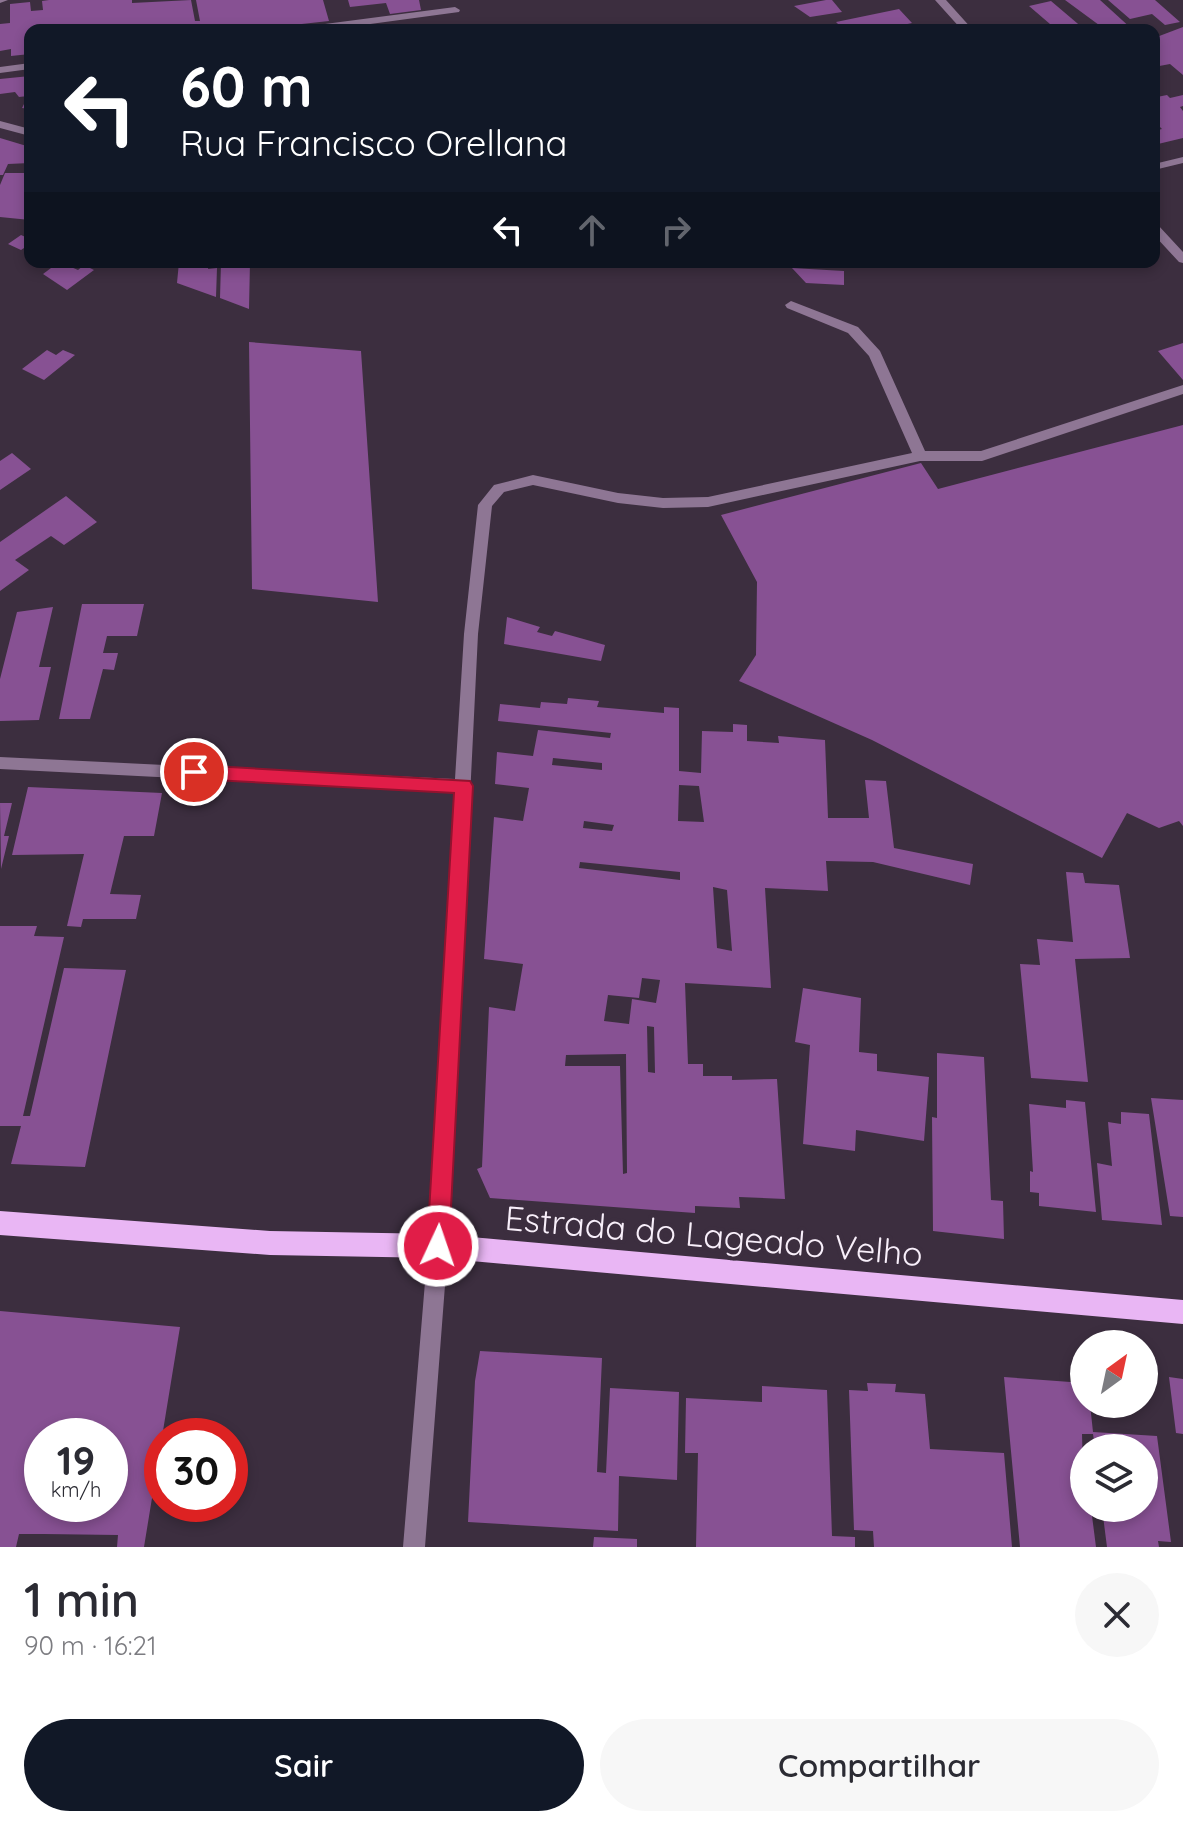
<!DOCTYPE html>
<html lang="pt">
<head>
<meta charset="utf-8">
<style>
  body { margin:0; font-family:Quicksand,sans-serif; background:#f7f7f7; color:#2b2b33; height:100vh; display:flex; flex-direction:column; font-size:30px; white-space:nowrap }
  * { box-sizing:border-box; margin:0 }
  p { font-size:26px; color:#7c7c81 }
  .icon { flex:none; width:44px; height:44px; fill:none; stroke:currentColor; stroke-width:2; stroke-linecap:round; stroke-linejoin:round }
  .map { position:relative; height:1547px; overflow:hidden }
  .details { display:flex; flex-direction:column; background:#fff; flex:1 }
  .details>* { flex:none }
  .banner { position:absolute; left:24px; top:24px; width:1136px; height:244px; border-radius:16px; box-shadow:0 4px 12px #0003; background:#111827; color:#fff; overflow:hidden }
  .needle { width:52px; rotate:33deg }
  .fabs { position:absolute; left:1070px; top:1330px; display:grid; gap:16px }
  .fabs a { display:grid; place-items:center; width:88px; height:88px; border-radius:50%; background:#fff; box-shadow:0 4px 12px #0003; font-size:40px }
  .speed { position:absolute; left:24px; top:1418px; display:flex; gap:16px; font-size:40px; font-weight:700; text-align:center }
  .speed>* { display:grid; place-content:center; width:104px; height:104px; border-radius:50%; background:#fff; box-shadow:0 4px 12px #0003; line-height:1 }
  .speed small { font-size:20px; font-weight:400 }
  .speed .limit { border:12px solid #d22; background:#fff; color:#111 }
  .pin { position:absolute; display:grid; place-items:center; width:68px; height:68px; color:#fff; margin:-34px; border:4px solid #fff; border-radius:50%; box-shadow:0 2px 8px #0007 }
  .me { position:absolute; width:88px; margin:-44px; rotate:3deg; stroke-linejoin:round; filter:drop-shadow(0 0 6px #0008) }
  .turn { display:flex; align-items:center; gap:28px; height:168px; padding:0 24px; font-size:36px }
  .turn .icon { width:104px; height:104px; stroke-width:2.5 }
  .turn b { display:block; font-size:56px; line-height:68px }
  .lanes { display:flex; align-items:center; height:76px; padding:0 24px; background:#0003; justify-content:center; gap:40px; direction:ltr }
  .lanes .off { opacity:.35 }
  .round { display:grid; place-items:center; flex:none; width:84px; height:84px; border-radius:42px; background:#f7f7f7 }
  .summary { display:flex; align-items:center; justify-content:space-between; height:136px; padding:0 24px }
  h1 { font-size:48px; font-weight:600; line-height:60px }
  .primary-button { display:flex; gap:16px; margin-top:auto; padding:16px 24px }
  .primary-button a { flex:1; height:92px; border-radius:48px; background:#111827; color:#fff; font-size:32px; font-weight:600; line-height:92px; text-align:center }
  .primary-button a+a { background:#f7f7f7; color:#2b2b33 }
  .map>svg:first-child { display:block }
  .building { fill:#875193; fill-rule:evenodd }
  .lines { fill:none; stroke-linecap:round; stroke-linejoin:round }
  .service { fill:#8e7694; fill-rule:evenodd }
  .minor { fill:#8e7694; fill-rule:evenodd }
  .tertiary { fill:#8e7694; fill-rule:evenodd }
  .primary { fill:#e9b6f4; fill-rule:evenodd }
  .route { fill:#e11d48; stroke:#92132f; stroke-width:2 }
  .labels { text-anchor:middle; stroke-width:8; stroke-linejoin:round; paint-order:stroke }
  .near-street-label { font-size:34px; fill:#f8effa; stroke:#3c2e3f }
</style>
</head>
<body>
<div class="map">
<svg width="1183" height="1547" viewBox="0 0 1183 1547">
  <rect width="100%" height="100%" fill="#3c2e3f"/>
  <path class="building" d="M49 0H132V3L191 0 195 21H200L196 0H323L329 21 247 30H30V54L11 56V49L0 51V24L10 23V4L30 2 31 11 43 10 42 1Z
    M348 0H419L421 10 390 14 386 3 350 7Z
    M826 0H832L842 12 810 17 794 6Z
    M1065 0H1100L1133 30H1111L1105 24 1099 25Z
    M1108 0H1155L1180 22 1165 25 1152 14 1130 19Z
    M1051 1 1084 29 1057 30 1029 6Z
    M899 9 912 23 894 27 896 30H844L836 22Z
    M1183 27V75L1170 64 1154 67V38Z
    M30 76V109L22 108 28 96 19 97 15 92 0 94V79Z
    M1167 95 1170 98 1183 95V106L1180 107 1183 111V138L1158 144 1154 140V131L1162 129 1154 121V102L1160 100 1157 97Z
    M0 138 30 147V163L8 164 3 175H0Z
    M5 173H30V220L0 217V185Z
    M21 235 30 239V244L21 250 8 244Z
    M59 262 78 270 84 265 94 270 67 290 43 274Z
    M179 262H209L208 269 217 268 216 297 177 283Z
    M221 262H250L249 309 220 298Z
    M792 268 844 271V285L806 283Z
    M249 342 361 351 378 602 252 589Z
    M1183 343V380L1158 351Z
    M47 350 56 355 63 350 75 355 44 380 22 369Z
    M1183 425V826L1179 821 1159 828 1127 813 1102 858 872 740 739 681 756 655 757 582 721 515 921 463 938 489Z
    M12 453 31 469 0 490V461Z
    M66 496 97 522 64 545 51 536 15 560 29 570 0 591V542Z
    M82 604H144L137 636H107L103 653H118L114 670 103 669 90 719H59Z
    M53 607 39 667H51L39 720 0 721V679L17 612Z
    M507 617 540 627 537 632 552 636 555 631 605 645 601 661 504 644Z
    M568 698 599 701 597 707 664 713V707L679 708V771L701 773 702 731 733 732V724L747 725V741L779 743 778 736 825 740 828 818H869L865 780 886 781 894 848 973 864 970 885 873 862 826 861 828 891 765 888 771 988 685 983 688 1064H703V1076H732V1080L777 1079 785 1199 739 1197 740 1208 695 1206V1213L490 1198 477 1169 482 1167 489 1007 515 1011 523 964 484 959 494 817 523 821 529 788 495 784 497 752 533 756 538 730 610 738 611 733 498 721 500 704 540 708 541 702 567 704ZM553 758 602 763V770L552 765ZM679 785 699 786 704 822 678 821ZM584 821 614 825 612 831 583 828ZM580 862 680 872V880L579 868ZM713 887 727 890 732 951 717 948ZM642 978 660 980 656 1003 632 999 629 1024 604 1021 608 995 639 998ZM647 1026 654 1027 655 1073 648 1072ZM626 1054 627 1173 623 1174 620 1066H565L566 1055Z
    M28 787 162 793 154 836H124L110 894 141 895 136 919H83L81 927 67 926 84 854 12 855Z
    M0 803H12L4 836H9L1 869Z
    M1066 872 1083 873 1085 883 1119 885 1130 958 1075 959 1088 1082 1031 1078 1020 964 1040 965 1037 939 1073 942Z
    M0 926H37L34 936 64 937 23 1116H30L64 968 126 970 85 1167 11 1164 21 1126H0Z
    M803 988 861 998 859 1052 877 1054V1071L929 1077 924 1141 856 1130 855 1151 803 1144 810 1045 795 1042Z
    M937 1053 984 1057 991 1200 1003 1201 1004 1239 933 1231 932 1117 937 1118Z
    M1151 1098 1183 1100V1217L1170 1216Z
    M1066 1100 1085 1102 1096 1212 1039 1206V1193L1030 1192V1171L1033 1172 1029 1104 1066 1108Z
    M1121 1112 1149 1114 1162 1225 1102 1220 1097 1163 1112 1166 1108 1122 1121 1124Z
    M0 1311 180 1327 144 1547H117L118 1535 44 1534H19L16 1547H0ZM42 1436H110V1504H42Z
    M480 1351 602 1358 597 1472 606 1473 610 1388 679 1392 677 1480 619 1476 618 1531 468 1522 475 1381Z
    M1004 1377 1084 1383V1404H1090L1093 1432 1157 1436 1171 1542 1158 1541 1159 1547H1107L1102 1508H1144V1448H1095L1093 1434H1082L1084 1508H1091L1096 1547H1020Z
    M1169 1377 1183 1379V1434L1176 1433Z
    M867 1383 896 1384 895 1392 925 1394 930 1449 1004 1453 1012 1547H874L873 1531 854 1530 849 1390 868 1391Z
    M762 1386 827 1390 832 1536 855 1537V1547H696L698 1453H685L686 1398 762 1402Z
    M594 1537 637 1539V1547H593Z"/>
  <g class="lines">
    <path class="service" d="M791 301 858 327 880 351 925 451H981L1183 385V394L982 461H920L708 507 663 508 618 503 533 485 504 492 492 506 478 634 471 640 466 638 464 634 478 505 494 485 533 475 618 493 663 498 708 497 912 453 869 356 848 333 787 308 785 305Z"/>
    <path class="minor" d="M0 0H8L0 3Z
      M455 7 460 10 459 12 326 30H297L302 27Z
      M30 63V69L0 73V67Z
      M0 121 30 129V136L0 128Z
      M1183 157V163L1154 170V164Z
      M471 628 478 634 448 1246 425 1547H403L428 1246 454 792 0 769V757L455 779 464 634Z"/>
    <path class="tertiary" d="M935 0H946L973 30H962Z
      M1154 224 1158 225 1183 252V263L1179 262 1154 235Z"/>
    <path class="primary" d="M0 1211 270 1231 438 1234 1183 1300V1324L438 1258 270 1255 0 1235Z"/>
  </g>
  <path class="route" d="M194 765 470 781 473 786 449 1246 446 1254 438 1257 430 1254 427 1246 454 793 194 779 185 772Z"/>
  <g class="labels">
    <g class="near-street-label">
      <text transform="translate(714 1236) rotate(5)" y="12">Estrada do Lageado Velho</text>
    </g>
  </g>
</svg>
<div class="fabs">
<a><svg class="needle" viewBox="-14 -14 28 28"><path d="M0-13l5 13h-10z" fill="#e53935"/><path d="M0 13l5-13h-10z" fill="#7c7c81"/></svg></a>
<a><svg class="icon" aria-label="layers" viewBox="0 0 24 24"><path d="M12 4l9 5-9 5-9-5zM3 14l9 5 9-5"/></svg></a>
</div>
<div class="speed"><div>19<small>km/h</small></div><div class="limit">30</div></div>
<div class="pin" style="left:194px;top:772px;background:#d93025"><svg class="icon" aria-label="arrive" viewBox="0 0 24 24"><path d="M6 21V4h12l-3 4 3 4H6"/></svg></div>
<svg class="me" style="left:438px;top:1246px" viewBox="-20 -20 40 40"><circle r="17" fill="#e11d48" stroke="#fff" stroke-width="3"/><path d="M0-11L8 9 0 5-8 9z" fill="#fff"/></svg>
<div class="banner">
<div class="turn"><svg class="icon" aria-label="left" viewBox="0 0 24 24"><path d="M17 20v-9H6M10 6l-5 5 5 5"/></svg><div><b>60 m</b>Rua Francisco Orellana</div></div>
<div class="lanes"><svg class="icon" aria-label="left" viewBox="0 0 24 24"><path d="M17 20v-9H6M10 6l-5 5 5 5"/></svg><svg class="icon off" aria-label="ahead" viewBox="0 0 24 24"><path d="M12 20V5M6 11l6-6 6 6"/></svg><svg class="icon off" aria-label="right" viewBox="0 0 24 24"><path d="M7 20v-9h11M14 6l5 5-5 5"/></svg></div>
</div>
</div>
<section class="details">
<div class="summary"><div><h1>1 min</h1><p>90 m · 16:21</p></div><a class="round"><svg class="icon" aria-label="close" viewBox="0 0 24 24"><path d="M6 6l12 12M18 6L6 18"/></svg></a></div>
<div class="primary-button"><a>Sair</a><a>Compartilhar</a></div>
</section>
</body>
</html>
